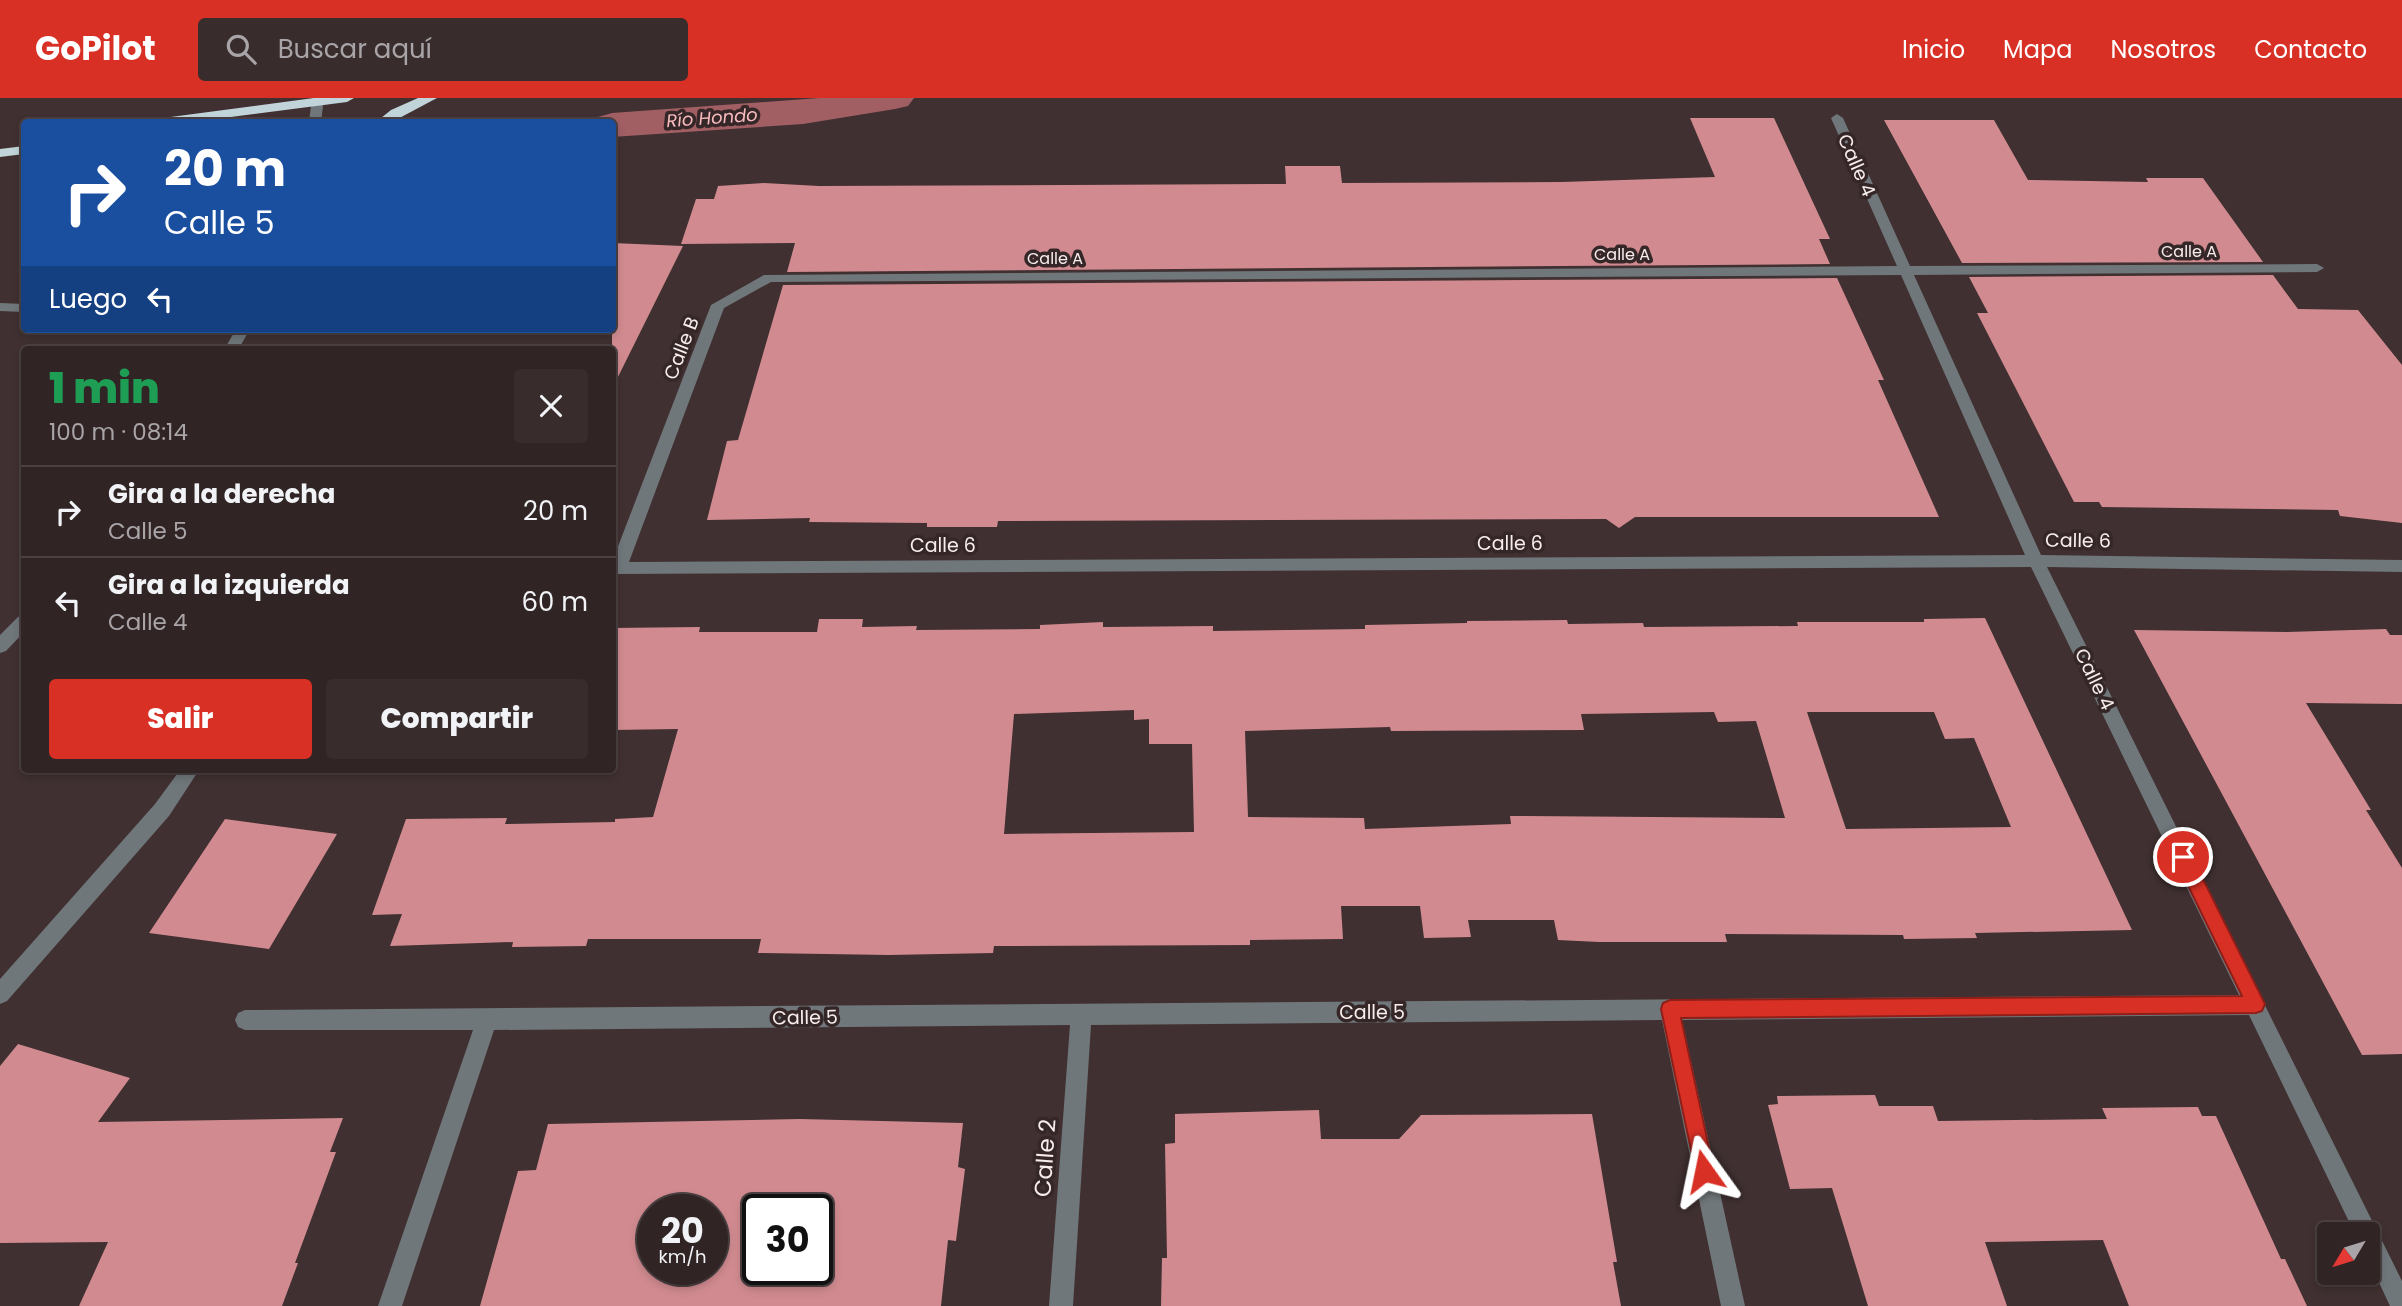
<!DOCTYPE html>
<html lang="es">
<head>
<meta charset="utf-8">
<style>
  body { margin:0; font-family:Poppins,sans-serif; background:#382c2d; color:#f1f3f6; height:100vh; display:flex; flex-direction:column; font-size:26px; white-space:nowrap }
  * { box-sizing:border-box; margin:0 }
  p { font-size:23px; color:#a8a4a7 }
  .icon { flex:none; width:38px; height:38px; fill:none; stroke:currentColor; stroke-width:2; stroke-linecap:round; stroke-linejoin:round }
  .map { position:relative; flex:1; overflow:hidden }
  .details { position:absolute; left:21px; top:248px; width:595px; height:427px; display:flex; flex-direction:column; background:#302425; border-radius:7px; box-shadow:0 4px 10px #0003,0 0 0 2px #4b4142 }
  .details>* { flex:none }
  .banner { position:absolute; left:21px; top:21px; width:595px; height:214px; border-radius:7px; box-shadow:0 4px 10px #0003,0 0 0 2px #4b4142; background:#1a4fa0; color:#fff; overflow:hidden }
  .needle { width:46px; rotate:232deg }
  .fabs { position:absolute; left:2317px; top:1124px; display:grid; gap:14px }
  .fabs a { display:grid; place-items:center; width:63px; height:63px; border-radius:7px; background:#302425; box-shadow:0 4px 10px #0003,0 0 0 2px #4b4142; font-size:35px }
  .speed { position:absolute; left:637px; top:1096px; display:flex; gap:14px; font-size:35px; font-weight:700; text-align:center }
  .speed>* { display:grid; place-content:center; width:91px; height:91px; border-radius:50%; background:#302425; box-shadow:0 4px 10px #0003,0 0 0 2px #4b4142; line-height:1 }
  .speed small { font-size:18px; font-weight:400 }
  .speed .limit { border:4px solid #111; border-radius:10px; background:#fff; color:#111 }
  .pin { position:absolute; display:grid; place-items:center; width:60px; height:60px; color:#fff; margin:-30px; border:4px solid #fff; border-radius:50%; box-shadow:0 2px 7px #0007 }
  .me { position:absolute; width:77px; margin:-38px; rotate:348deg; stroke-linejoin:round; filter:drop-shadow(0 0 5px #0008) }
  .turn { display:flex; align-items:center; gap:24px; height:147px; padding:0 28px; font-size:32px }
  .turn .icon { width:91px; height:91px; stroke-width:2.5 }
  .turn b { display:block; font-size:49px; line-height:60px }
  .then { display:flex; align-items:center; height:66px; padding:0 28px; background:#0003; gap:14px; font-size:26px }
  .round { display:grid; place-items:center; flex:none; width:74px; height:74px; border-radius:7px; background:#382c2d }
  .headline { display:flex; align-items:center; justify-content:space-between; height:119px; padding:0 28px }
  h1 { font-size:42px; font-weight:800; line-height:52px; color:#1e9e55 }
  .button { display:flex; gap:14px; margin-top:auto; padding:14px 28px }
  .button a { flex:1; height:80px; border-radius:7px; background:#d93025; color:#fff; font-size:28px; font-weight:800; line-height:80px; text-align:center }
  .button a+a { background:#382c2d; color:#f1f3f6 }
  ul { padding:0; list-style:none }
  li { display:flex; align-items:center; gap:21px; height:91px; padding:0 28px; border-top:2px solid #4b4142 }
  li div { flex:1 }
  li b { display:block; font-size:26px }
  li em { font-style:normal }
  header { display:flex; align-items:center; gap:42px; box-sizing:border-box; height:98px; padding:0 35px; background:#d93025; color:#fff }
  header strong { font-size:33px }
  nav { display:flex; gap:38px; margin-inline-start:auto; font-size:24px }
  .search { width:490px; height:63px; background:#382c2d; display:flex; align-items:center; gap:18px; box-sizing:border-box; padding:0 24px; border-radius:7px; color:#a8a4a7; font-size:26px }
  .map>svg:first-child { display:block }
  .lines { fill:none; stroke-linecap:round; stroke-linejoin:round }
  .canal { fill:#a15f64; fill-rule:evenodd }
  .building { fill:#d18b90; fill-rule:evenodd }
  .minor { fill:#70777a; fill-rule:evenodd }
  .highway { fill:#c0d4da; fill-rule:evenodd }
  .route { fill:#d93025; stroke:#8d1f18; stroke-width:2 }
  .labels { text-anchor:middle; stroke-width:7; stroke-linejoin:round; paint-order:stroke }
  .far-street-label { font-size:16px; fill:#f8eded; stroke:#352627 }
  .far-water-label { font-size:18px; font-style:italic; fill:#f7bbbe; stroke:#352627 }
  .street-label { font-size:19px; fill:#f8eded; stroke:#352627 }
  .near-street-label { font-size:23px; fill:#f8eded; stroke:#352627 }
</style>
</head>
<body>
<header>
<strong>GoPilot</strong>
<div class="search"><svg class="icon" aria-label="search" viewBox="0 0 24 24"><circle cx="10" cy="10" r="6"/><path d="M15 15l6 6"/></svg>Buscar aquí</div>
<nav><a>Inicio</a><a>Mapa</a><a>Nosotros</a><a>Contacto</a></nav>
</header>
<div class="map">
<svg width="2402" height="1208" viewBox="0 0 2402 1208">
  <rect width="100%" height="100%" fill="#403031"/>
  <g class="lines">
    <path class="canal" d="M819 0H914L908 8 895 11 803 26 612 39V24H594L598 19 612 15Z"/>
  </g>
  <path class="building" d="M1690 20H1774L1830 141H1819L1830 166 787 174 795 145 681 146 696 101H714L718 88 764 85 819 88 1286 86 1285 68H1340L1342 85 1562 84 1715 79Z
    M1884 22H1994L2028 82 2148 84 2146 80H2203L2263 164 1962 165Z
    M612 145 683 148 612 291Z
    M2273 177 2298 211 2358 212 2402 267V425L2340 418 2338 412 2102 409 2099 404H2074L1977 215H1988L1969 179Z
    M1837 180 1884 282H1878L1939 419H1635L1619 430 1606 421 998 423 997 429H927V425L809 424 810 420 707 422 727 343 738 342 783 187Z
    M1985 520 2132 832 1975 835 1977 840 1904 841 1903 837 1725 836 1727 844H1599L1558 842 1554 822H1468L1471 839 1424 840 1420 808H1341L1343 841 1250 842V847L994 848 993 855 889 857 758 855 761 841H588L586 848 512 849 513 844 390 848 402 816 372 817 406 721 507 720 505 726 615 724V721L653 719 678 631 612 632V530L700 529 699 534H817L819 521H863L862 529 917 528 916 532 1040 531V527L1103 524V529L1213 528V533L1365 531V527L1467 525V523L1567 522 1568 526 1643 525 1644 529 1798 528 1797 524H1924V521ZM1134 612V622L1149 621V646H1192L1194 734 1004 736 1014 616ZM1714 614 1718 624 1756 623 1785 720 1510 718 1511 726 1365 731 1364 720 1248 719 1245 633 1390 629 1391 633 1584 632 1581 616ZM1807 614H1934L1945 641 1974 640 2011 729 1846 731Z
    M2386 531 2390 537H2402V606L2306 605 2371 712H2366L2402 770V956L2362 957 2134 532 2287 534Z
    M225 721 337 736 269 851 149 835Z
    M18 946 130 980 98 1024 343 1020 330 1054H336L295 1165H298L282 1208H79L108 1144 0 1145V968Z
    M1875 997 1879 1008H1933L1938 1023 2107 1021 2102 1010 2198 1009 2202 1018H2216L2281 1161H2285L2307 1208H2129L2103 1142 1985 1144 2007 1208H1868L1832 1090 1790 1091 1768 1007 1778 1006 1777 998Z
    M1319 1012 1321 1041H1399L1421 1017 1592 1016 1617 1164H1613L1621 1208H1161L1162 1160H1167L1165 1046 1175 1045V1016Z
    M800 1021 963 1025 958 1069 965 1071 956 1143 948 1142 941 1208H480L518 1073 536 1072 548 1026ZM653 1111H712V1171H653ZM758 1111H817V1171H758Z"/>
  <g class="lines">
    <path class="minor" d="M312 0H324L321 24H309Z
      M1837 16 1843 20 1910 168 2317 166 2324 170 2317 174 1914 177 2041 457 2402 462V474L2047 469 2402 1183V1208H2390L2368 1161V1136H2355L2249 917 1682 922 1745 1208H1721L1662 922 1091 927 1073 1208H1049L1070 927 494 932 402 1208H378L473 932H245L238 929 235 922 238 915 245 912 2239 897 2031 469 612 476V464L711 207 764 177 1897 168 1831 20ZM1901 177 2025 457 629 464 724 210 771 184Z
      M0 205 24 206V214L0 213Z
      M236 231H250L238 252H224Z
      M24 517V534L6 553 0 555V537L18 519Z
      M180 672H199L169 718 7 903 0 906V881L155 706Z"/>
    <path class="highway" d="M314 0H354L347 4 192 24H156L163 20Z
      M418 0H437L392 24H376L391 12Z
      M24 48V56L0 59V51Z"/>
  </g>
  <path class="route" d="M2183 751 2189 753 2262 900 2265 906 2262 913 2256 915 1681 920 1714 1073 1712 1080 1704 1083 1697 1080 1661 911 1663 905 1670 902 2242 898 2174 759 2177 753Z"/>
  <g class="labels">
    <g class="far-street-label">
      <text x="2189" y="159">Calle A</text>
      <text x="1622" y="162">Calle A</text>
      <text x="1055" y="166">Calle A</text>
    </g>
    <g class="far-water-label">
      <text transform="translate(712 20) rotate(-4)" y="6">Río Hondo</text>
    </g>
    <g class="street-label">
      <text transform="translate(1857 67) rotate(66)" y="7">Calle 4</text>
      <text transform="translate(681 250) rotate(-69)" y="7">Calle B</text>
      <text transform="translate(2078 442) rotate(1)" y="7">Calle 6</text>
      <text x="1510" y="452">Calle 6</text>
      <text x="943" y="454">Calle 6</text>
      <text transform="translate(2095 581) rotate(64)" y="7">Calle 4</text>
      <text x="1372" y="921">Calle 5</text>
      <text transform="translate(805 919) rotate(-1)" y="7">Calle 5</text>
    </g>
    <g class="near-street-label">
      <text transform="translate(1045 1060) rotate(-86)" y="8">Calle 2</text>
    </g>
  </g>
</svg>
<div class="fabs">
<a><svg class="needle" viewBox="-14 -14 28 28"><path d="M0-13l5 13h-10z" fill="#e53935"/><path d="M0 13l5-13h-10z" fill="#a8a4a7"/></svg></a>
</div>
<div class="speed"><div>20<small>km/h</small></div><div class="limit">30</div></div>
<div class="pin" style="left:2183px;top:759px;background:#d93025"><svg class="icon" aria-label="arrive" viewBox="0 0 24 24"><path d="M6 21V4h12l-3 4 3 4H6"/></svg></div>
<svg class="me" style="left:1704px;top:1073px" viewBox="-20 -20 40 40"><path d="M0-17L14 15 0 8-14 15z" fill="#d93025" stroke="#fff" stroke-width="4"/></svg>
<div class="banner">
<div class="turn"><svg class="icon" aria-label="right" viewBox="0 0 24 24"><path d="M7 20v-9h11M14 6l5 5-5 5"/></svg><div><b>20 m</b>Calle 5</div></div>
<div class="then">Luego<svg class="icon" aria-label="left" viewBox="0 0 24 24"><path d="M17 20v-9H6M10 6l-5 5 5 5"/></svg></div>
</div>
<section class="details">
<div class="headline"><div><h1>1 min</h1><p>100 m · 08:14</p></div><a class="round"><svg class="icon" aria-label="close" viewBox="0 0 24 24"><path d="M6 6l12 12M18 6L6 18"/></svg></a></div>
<ul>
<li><svg class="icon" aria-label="right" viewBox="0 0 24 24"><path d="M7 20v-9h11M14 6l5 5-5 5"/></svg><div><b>Gira a la derecha</b><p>Calle 5</p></div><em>20 m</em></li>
<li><svg class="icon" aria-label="left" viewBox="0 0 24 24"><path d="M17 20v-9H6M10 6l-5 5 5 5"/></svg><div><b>Gira a la izquierda</b><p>Calle 4</p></div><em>60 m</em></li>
</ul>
<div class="button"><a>Salir</a><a>Compartir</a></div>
</section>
</div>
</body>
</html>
